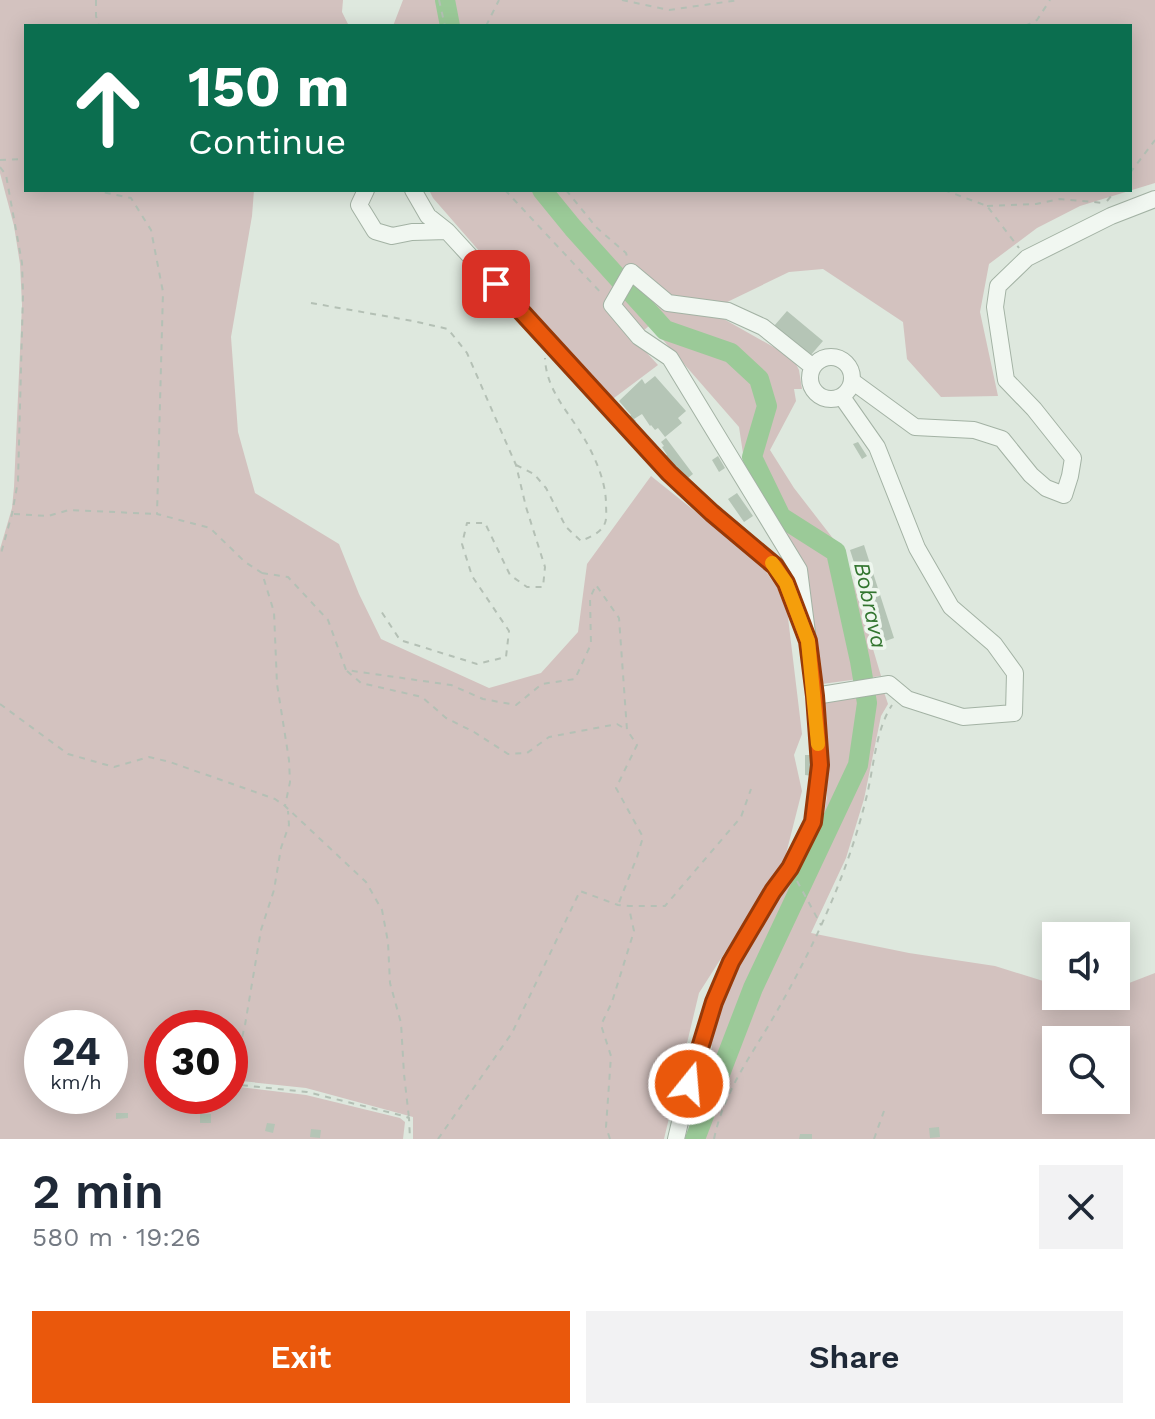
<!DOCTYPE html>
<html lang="en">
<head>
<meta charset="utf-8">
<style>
  body { margin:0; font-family:"Work Sans",sans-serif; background:#f2f2f3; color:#1f2937; height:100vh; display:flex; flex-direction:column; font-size:30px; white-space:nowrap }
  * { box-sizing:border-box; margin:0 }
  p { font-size:26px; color:#747a83 }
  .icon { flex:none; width:44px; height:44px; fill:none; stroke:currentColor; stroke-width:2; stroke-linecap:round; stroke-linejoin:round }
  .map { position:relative; height:1139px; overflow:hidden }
  .panel { display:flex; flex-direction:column; background:#fff; flex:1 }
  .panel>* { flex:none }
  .banner { position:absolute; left:24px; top:24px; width:1108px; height:168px; border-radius:0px; box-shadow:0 4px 20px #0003; background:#0b6e4f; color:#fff; overflow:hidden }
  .tools { position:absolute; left:1042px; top:922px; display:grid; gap:16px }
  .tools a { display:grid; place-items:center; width:88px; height:88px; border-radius:0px; background:#fff; box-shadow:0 4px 20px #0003; font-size:40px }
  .speed { position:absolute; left:24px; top:1010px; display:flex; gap:16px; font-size:40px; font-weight:700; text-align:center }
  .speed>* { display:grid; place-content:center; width:104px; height:104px; border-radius:50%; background:#fff; box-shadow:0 4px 20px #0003; line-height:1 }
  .speed small { font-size:20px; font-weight:400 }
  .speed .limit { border:12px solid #d22; background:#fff; color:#111 }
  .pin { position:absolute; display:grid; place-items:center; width:68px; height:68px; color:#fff; margin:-34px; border-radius:16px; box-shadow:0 4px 12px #0006 }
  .me { position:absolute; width:88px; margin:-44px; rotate:17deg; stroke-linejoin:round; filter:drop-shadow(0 0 6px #0008) }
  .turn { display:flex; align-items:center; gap:28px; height:168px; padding:0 32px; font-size:36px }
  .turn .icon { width:104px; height:104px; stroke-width:2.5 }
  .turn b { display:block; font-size:56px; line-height:68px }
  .round { display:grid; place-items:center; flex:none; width:84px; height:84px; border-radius:0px; background:#f2f2f3 }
  .overview { display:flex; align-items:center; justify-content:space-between; height:136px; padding:0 32px }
  h1 { font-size:48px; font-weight:600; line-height:60px }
  .button { display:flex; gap:16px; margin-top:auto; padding:16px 32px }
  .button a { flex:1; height:92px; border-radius:0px; background:#ea580c; color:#fff; font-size:32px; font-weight:600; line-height:92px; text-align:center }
  .button a+a { background:#f2f2f3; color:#1f2937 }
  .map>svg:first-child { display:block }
  .green { fill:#d3c2bf; fill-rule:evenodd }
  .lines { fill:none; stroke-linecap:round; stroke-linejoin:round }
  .river { stroke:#9bca98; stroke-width:20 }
  .building { fill:#b5c5b6 }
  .minor-casing { stroke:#a3b2a4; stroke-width:18 }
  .path { stroke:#b4c0b5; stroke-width:2; stroke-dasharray:6 6; stroke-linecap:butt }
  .minor { stroke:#f1f7f1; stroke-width:16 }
  .route-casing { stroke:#983908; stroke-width:20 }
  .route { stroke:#ea580c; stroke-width:14 }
  .slow { stroke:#f59e0b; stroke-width:14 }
  .labels { text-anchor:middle; stroke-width:7; stroke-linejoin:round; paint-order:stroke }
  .water-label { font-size:22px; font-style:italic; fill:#32752f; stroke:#eef6ee }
</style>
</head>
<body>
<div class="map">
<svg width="1155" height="1139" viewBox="0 0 1155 1139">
  <rect width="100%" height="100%" fill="#dee8de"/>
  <path class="green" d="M0 0H343L342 12 349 26H26V190H254L252 216 231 337 238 432 255 493 339 544 359 594 381 639 489 688 541 673 578 632 587 564 651 476 761 564 786 601 802 734 794 755 802 791 785 858 699 993 664 1139H413V1117L306 1088 232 1080 230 1081V1028H162V1096H205L177 1101V1105L219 1101 223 1096H230L231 1086 306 1095 400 1118 405 1122 403 1139H0V549L12 508 14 487 22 305 20 264 14 226 0 173ZM42 1028H110V1096H42Z
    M403 0H1155V183L1080 206 1037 228 989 264 980 312 998 396 941 397 907 359 903 322 823 269 789 272 721 305 722 318 793 358 799 370 802 389H794L796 401 770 450 794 488 845 554 881 676 822 684 819 656 803 565 768 513 744 460 739 427 650 325 634 339 658 365 610 401 433 198 429 190H1130V26H393Z
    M884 692 888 704 881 716 864 799 846 858 811 933 909 953 995 966 1056 985V996H1116V985H1124L1155 973V1139H688L712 1047 708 1039 734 965 808 852 822 827 827 797 824 703ZM1056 1040H1116V1100H1056Z"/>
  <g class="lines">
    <path class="river" d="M445 0 450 26
      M542 190 573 228 665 330 731 353 759 379 767 406 752 457 781 517 836 552 860 661 867 703 858 765 753 988 695 1139"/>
  </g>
  <path class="building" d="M787 311 823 341 810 356 774 326Z
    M655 376 686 411 678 418 682 423 665 437 658 428 655 430 651 425 650 426 642 414 634 419 636 421 633 424 628 418 631 415 619 401 642 379 645 384Z
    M666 438 693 474 683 482 664 457 667 455 662 447 664 446 661 442Z
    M858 442 867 456 862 459 853 444Z
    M718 456 725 468 719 472 712 460Z
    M737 493 753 516 744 522 728 499Z
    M864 545 894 638 880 643 850 550Z
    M805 755H813V776L805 775Z
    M116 1113H128V1118L116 1119Z
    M200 1114H211V1123H200Z
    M267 1123 275 1124 273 1133 265 1131Z
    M939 1127 940 1137 930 1138 929 1128Z
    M311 1129 321 1130 320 1138 310 1137Z
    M800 1134H812V1139H799Z"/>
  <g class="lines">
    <g class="minor-casing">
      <path id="minor" d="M366 190 359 205 375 231 392 236 412 232 447 231
        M413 190 428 216 447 231 669 473 712 513 775 566 786 583 799 617
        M810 378a21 21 0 1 1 42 0a21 21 0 1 1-42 0Z
        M852 381 915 427 974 430 1002 439 1031 475 1046 488 1064 495 1070 476 1073 458 1034 409 1006 380 995 307 998 286 1027 258 1111 216 1155 199
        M815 696 889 684 907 699 963 717 1014 713 1015 673 994 644 951 607 917 548 877 447 842 397
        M676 1139 689 1084 714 1002 731 962 773 891 790 868 813 822 820 765 815 696 799 570 670 358 639 337 612 305 631 272 668 303 728 311 763 327 813 367"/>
    </g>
    <path class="path" d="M96 0V16L99 26
      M439 0 445 26
      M622 0 669 10 739 0
      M486 26 499 0
      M1025 26 1037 20 1050 0
      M0 160 26 159
      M0 167 6 175 22 263 23 294 18 481 12 514 0 557
      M1130 173 1155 140
      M93 190 131 198 151 230 163 292 157 514 210 528 245 562 262 573 274 612 277 684 289 760 290 782 285 806
      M505 190 603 295
      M566 190 597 228 626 253 628 260
      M944 190 987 206 1019 248
      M1107 201 1116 190
      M987 206 1036 204 1060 199 1104 203
      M311 303 413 321 448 329 467 353 516 465 526 507 545 567 543 587H527L510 575 485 523H467L462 544 472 576 509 631 506 657 477 664 400 640 379 608
      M516 465 534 474 546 488 566 527 581 541C590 537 601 533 605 523 607 518 606 509 606 504 606 479 592 450 579 430 564 407 546 387 545 358
      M14 514 48 516 69 510 157 514
      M262 573 288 577 328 620 346 670 451 685 483 699 516 705 542 684 575 679 591 644 590 598 596 585 619 618 627 730 637 745 616 788 643 837 637 857 618 905
      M347 671 361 683 422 697 446 718 474 732 508 754 527 753 549 737 617 724 627 730
      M0 704 68 754 114 767 149 757 170 762 275 799 285 806 366 882 382 910 388 942 390 983 401 1023 404 1074 409 1118
      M797 881 821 925
      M231 1083 233 1075 238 1065 239 1051 245 1025 261 930 274 890 281 848 289 825 288 811
      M230 1084 307 1092 404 1116 409 1118 410 1139
      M438 1139 512 1033 580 891 618 905 629 906H665L741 817 751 789
      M610 1139 606 1127 611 1056 601 1025 612 1002 634 931 629 908
      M714 1139C724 1092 749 1059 773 1018 813 949 847 876 866 799 874 768 875 731 892 705
      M874 1139 884 1111"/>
    <use href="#minor" class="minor"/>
  </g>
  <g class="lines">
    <g class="route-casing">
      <path id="route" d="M496 284 669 473 712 513 775 566 786 583 808 641 815 696 820 765 813 822 790 868 773 891 731 962 714 1002 689 1084"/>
    </g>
    <use href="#route" class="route"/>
    <path class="slow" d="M772 563 786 583 808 641 818 744"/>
  </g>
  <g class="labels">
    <g class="water-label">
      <text transform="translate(871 605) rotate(78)" y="8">Bobrava</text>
    </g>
  </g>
</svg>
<div class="tools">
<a><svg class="icon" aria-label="sound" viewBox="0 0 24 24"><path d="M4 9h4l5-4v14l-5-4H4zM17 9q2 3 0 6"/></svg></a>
<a><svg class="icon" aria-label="search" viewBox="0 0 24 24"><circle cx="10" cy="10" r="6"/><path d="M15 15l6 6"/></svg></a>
</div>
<div class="speed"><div>24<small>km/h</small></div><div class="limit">30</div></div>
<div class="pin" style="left:496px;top:284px;background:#d93025"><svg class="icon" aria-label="arrive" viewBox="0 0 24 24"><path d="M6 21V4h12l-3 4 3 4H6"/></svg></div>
<svg class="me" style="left:689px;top:1084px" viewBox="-20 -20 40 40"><circle r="17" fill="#ea580c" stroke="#fff" stroke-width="3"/><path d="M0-11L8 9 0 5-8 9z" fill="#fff"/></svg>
<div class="banner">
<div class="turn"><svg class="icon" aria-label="ahead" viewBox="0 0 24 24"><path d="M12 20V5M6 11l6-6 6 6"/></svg><div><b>150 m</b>Continue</div></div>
</div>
</div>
<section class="panel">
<div class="overview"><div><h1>2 min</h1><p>580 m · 19:26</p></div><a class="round"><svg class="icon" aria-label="close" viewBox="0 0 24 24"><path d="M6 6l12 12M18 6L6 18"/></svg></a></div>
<div class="button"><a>Exit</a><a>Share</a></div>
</section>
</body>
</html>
